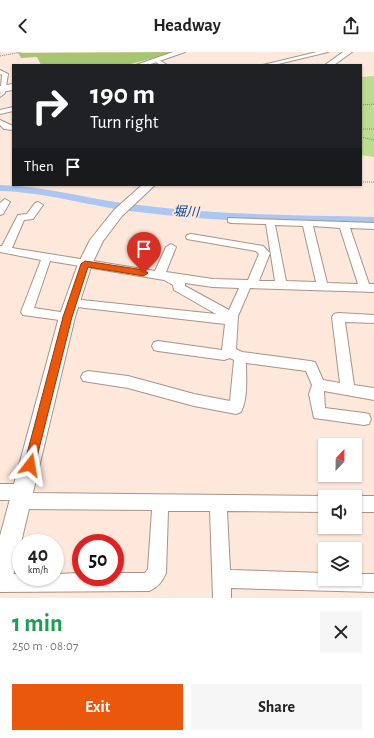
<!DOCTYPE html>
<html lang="en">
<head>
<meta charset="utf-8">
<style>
  body { margin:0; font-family:"Alegreya Sans","Noto Sans JP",sans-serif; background:#f6f6f6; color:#222; height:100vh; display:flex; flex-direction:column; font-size:15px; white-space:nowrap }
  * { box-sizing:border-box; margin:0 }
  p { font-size:13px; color:#767676 }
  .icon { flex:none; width:22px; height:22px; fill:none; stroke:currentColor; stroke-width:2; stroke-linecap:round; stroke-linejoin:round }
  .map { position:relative; height:546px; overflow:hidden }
  .details { display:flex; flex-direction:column; background:#fff; flex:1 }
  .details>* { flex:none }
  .top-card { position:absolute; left:12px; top:12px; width:350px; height:122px; border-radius:0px; box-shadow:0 1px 3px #0004; background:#202124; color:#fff; overflow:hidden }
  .needle { width:26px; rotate:22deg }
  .buttons { position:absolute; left:318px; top:386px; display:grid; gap:8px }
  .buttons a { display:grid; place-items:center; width:44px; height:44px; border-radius:0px; background:#fff; box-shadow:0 1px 3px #0004; font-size:20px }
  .speed { position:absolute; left:12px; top:482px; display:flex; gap:8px; font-size:20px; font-weight:700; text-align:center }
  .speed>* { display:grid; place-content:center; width:52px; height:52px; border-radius:50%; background:#fff; box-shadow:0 1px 3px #0004; line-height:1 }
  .speed small { font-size:10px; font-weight:400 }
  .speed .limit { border:6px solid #d22; background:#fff; color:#111 }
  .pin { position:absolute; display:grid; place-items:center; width:34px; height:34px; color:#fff; margin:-41px -17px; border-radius:50% 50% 50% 0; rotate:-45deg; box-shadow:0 0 4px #0007 }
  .pin .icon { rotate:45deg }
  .me { position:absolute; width:44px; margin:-22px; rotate:14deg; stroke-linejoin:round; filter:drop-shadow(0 0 3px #0008) }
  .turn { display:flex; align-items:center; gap:14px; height:84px; padding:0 12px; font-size:18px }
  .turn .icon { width:52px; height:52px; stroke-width:2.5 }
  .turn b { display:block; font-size:28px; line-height:34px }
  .then { display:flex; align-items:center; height:38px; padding:0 12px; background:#0003; gap:8px; font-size:15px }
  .round { display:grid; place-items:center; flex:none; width:42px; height:42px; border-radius:0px; background:#f6f6f6 }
  .overview { display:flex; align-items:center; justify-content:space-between; height:68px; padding:0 12px }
  h1 { font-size:24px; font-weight:700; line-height:30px; color:#1e9e55 }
  .cta { display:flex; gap:8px; margin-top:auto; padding:8px 12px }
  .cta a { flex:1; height:46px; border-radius:0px; background:#ea580c; color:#fff; font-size:16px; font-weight:700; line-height:46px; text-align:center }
  .cta a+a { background:#f6f6f6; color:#222 }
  header { display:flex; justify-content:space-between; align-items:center; height:52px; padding:0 12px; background:#fff; font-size:18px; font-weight:700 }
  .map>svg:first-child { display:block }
  .green { fill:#bddc8f }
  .forest { fill:#a6c671 }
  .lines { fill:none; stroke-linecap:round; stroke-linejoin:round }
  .river { fill:#aac6f3; fill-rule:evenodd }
  .minor-casing { stroke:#a79387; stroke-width:2 }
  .major-casing { stroke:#a79387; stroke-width:2 }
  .path { stroke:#908178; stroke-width:1; stroke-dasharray:1 1; stroke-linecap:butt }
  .minor { fill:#fff; fill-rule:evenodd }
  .major { fill:#fff; fill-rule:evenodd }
  .route { fill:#ea580c; stroke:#983908 }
  .labels { text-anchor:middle; stroke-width:3.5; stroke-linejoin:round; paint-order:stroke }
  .far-water-label { font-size:13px; font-style:italic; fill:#064194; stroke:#fee8db }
</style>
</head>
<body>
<header><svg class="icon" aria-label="back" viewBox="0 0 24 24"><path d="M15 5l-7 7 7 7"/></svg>Headway<svg class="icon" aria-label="share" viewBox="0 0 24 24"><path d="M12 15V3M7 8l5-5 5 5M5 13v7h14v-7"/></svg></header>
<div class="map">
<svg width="374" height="546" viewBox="0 0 374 546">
  <rect width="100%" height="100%" fill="#fee8db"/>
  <path class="green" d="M374 24V105L361 103V25Z"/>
  <path class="forest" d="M176 0 127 13H41L37 5 21 6 18 1Z"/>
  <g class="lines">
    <path class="river" d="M0 133C47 134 91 148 138 153 216 163 295 163 374 165V173C295 171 216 170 138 160 91 155 47 140 0 139Z"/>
    <g class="minor-casing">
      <path id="minor" d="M317 0H328L274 13H263Z
        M156 6 167 13H160L153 8Z
        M0 18 8 22 5 41 0 45 2 23 0 22Z
        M13 55V59L0 62V58Z
        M0 68 13 74V78L4 77 0 73Z
        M5 147 10 150 3 162 0 163V151Z
        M38 150 43 153 33 167 24 168 12 196 155 219 166 195 171 192 176 195 166 220 213 227 248 228 259 202 256 199 187 187 186 185 187 183 191 182 263 194 270 201 259 229H275L266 172 231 171 228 170V166L374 171V177L350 176 369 232H374V240L250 236 238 264 236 297 242 300 310 309 315 310 323 328 340 331 332 265 334 262 338 261 374 263V271L345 270 354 333 374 336V348L324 339 325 356 364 361 369 362 371 367 369 372 364 373 314 366 309 342 312 333 306 319 246 311C246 327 248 346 241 360L236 362 194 354 128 336 83 329 81 325 83 321 88 319 128 324 194 342 230 349 234 308 230 306 224 308 158 299 154 298 152 294 154 290 158 289 222 298 225 272 68 254 66 251 68 248 72 247 216 262 174 238 173 233 164 228 50 209 34 256 67 261 71 262 73 265 71 268 67 269 23 263 21 260 41 208 0 200V194H2L18 163 27 162 35 151ZM275 173 303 174 316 230 286 229ZM313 174 340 176 358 232 327 231ZM185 231 213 235 239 236 229 258 185 234Z
        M0 432H23L29 434 31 441 325 444 328 445H325V460L227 459 230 518 325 521V527H355V522H374V540L231 536V546H213L210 459H168L166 521C162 530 158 535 149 539L0 540V522H21V525H55V522L81 521V525H115V521H145L148 517 152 458 20 457 14 455 12 448H0Z
        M355 444H374V460H355V445H352Z"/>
    </g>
    <g class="major-casing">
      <path id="major" d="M173 0H185L148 13H136Z
        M343 0H352L334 13H325Z
        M13 32V38L0 40V34Z
        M142 133H155L122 164 103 189 92 212 75 265 12 528 8 536 0 540V484L59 265 78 212 90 188 114 158Z"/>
    </g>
    <path class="path" d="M0 4 22 0
      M361 53 374 52
      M361 77H374
      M361 85 374 88
      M361 130H374"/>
    <use href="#minor" class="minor"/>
    <use href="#major" class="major"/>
  </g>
  <path class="route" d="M85 209 144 218 148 221 144 224 88 215 72 265 34 417 30 419 26 417 24 413 63 265 81 212Z"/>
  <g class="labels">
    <g class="far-water-label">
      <text transform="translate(186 159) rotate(3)" y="5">堀川</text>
    </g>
  </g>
</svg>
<div class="buttons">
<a><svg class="needle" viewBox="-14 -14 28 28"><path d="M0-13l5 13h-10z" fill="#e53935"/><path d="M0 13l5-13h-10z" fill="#767676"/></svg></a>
<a><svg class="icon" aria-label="sound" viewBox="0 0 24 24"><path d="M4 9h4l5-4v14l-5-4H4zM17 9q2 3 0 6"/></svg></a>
<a><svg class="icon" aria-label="layers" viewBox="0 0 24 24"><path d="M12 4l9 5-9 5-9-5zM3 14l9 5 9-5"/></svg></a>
</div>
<div class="speed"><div>40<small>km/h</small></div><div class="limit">50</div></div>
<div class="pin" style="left:144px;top:221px;background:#d93025"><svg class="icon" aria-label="arrive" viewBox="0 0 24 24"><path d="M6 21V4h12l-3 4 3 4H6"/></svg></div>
<svg class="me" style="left:30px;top:413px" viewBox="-20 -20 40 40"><path d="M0-17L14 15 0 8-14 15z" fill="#ea580c" stroke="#fff" stroke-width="4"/></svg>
<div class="top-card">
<div class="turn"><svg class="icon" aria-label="right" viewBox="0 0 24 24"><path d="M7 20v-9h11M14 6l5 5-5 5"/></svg><div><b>190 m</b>Turn right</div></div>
<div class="then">Then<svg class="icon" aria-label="arrive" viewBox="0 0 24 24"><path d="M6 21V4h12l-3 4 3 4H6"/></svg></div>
</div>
</div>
<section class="details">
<div class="overview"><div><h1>1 min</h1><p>250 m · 08:07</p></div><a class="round"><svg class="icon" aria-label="close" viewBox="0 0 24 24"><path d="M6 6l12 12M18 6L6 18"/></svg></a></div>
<div class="cta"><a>Exit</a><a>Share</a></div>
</section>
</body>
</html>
